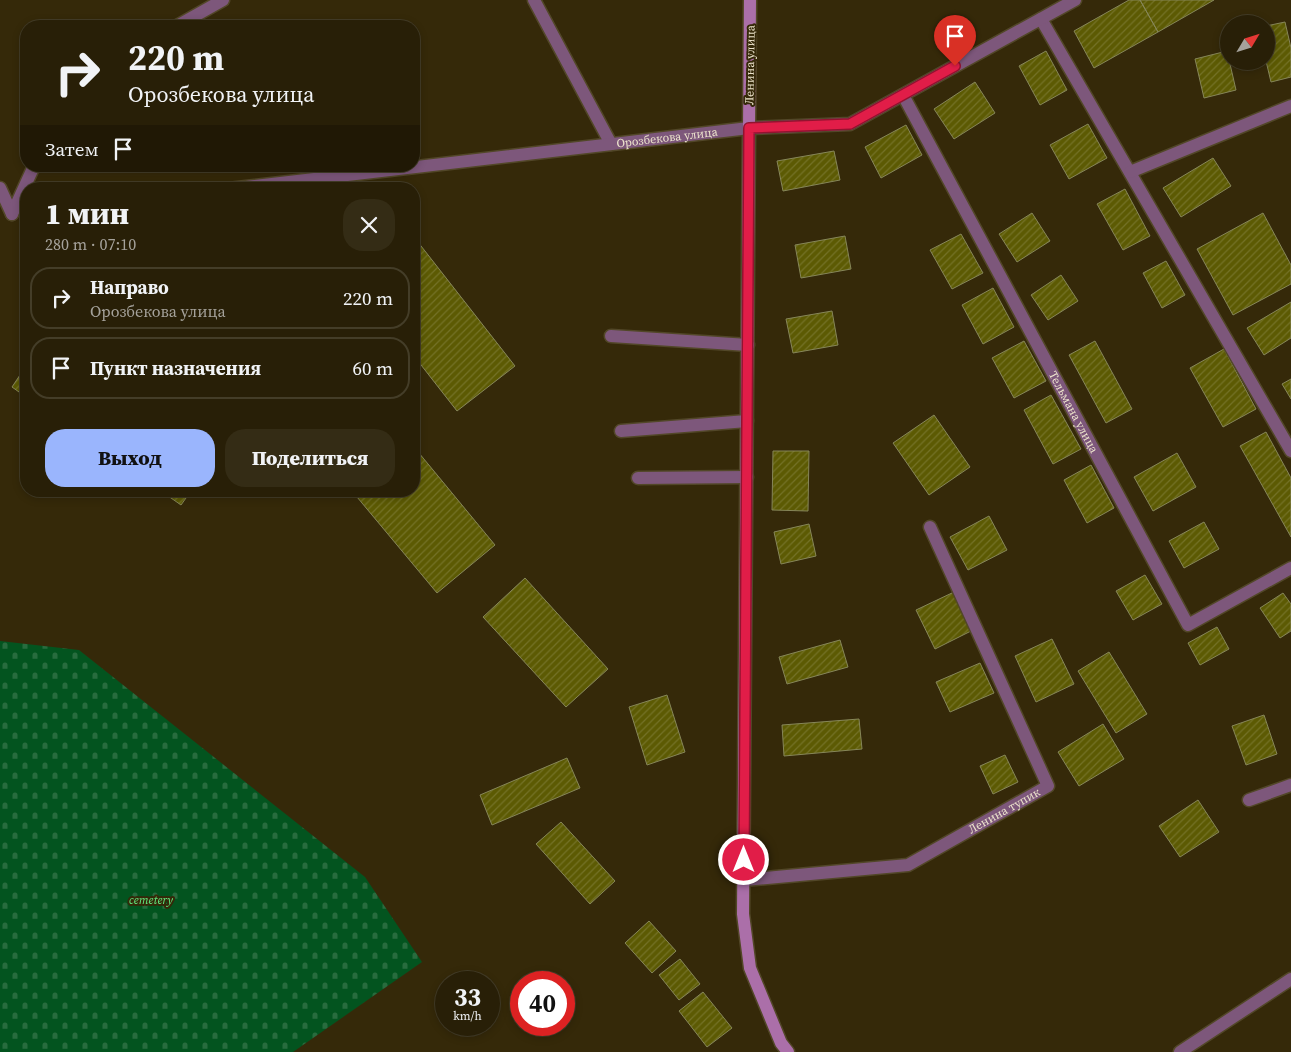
<!DOCTYPE html>
<html lang="ru">
<head>
<meta charset="utf-8">
<style>
  body { margin:0; font-family:"Source Serif 4",serif; background:#342c15; color:#f1f3f6; height:100vh; display:flex; flex-direction:column; font-size:19px; white-space:nowrap }
  * { box-sizing:border-box; margin:0 }
  p { font-size:16px; color:#a5a29b }
  .icon { flex:none; width:28px; height:28px; fill:none; stroke:currentColor; stroke-width:2; stroke-linecap:round; stroke-linejoin:round }
  .map { position:relative; flex:1; overflow:hidden }
  .side { position:absolute; left:20px; top:182px; width:400px; height:315px; display:flex; flex-direction:column; background:#281f07; border-radius:20px; box-shadow:0 2px 8px #0003,0 0 0 1px #443d28 }
  .side>* { flex:none }
  .hud { position:absolute; left:20px; top:20px; width:400px; height:152px; border-radius:20px; box-shadow:0 2px 8px #0003,0 0 0 1px #443d28; background:#281f07; color:#f1f3f6; overflow:hidden }
  .needle { width:32px; rotate:52deg }
  .controls { position:absolute; left:1220px; top:15px; display:grid; gap:10px }
  .controls a { display:grid; place-items:center; width:55px; height:55px; border-radius:50%; background:#281f07; box-shadow:0 2px 8px #0003,0 0 0 1px #443d28; font-size:25px }
  .speed { position:absolute; left:435px; top:971px; display:flex; gap:10px; font-size:25px; font-weight:700; text-align:center }
  .speed>* { display:grid; place-content:center; width:65px; height:65px; border-radius:50%; background:#281f07; box-shadow:0 2px 8px #0003,0 0 0 1px #443d28; line-height:1 }
  .speed small { font-size:12px; font-weight:400 }
  .speed .limit { border:8px solid #d22; background:#fff; color:#111 }
  .pin { position:absolute; display:grid; place-items:center; width:42px; height:42px; color:#fff; margin:-51px -21px; border-radius:50% 50% 50% 0; rotate:-45deg; box-shadow:0 0 5px #0007 }
  .pin .icon { rotate:45deg }
  .me { position:absolute; width:55px; margin:-28px; rotate:0deg; stroke-linejoin:round; filter:drop-shadow(0 0 4px #0008) }
  .turn { display:flex; align-items:center; gap:18px; height:105px; padding:0 25px; font-size:22px }
  .turn .icon { width:65px; height:65px; stroke-width:2.5 }
  .turn b { display:block; font-size:35px; line-height:42px }
  .then { display:flex; align-items:center; height:48px; padding:0 25px; background:#0003; gap:10px; font-size:19px }
  .round { display:grid; place-items:center; flex:none; width:52px; height:52px; border-radius:20px; background:#342c15 }
  .summary { display:flex; align-items:center; justify-content:space-between; height:85px; padding:0 25px }
  h1 { font-size:30px; font-weight:800; line-height:38px }
  .button { display:flex; gap:10px; margin-top:auto; padding:10px 25px }
  .button a { flex:1; height:58px; border-radius:20px; background:#9ab5fd; color:#111; font-size:20px; font-weight:800; line-height:58px; text-align:center }
  .button a+a { background:#342c15; color:#f1f3f6 }
  ul { padding:0; list-style:none }
  li { display:flex; align-items:center; gap:15px; height:62px; margin:0 10px 8px; padding:0 15px; border:2px solid #443d28; border-radius:20px }
  li div { flex:1 }
  li b { display:block; font-size:19px }
  li em { font-style:normal }
  .map>svg:first-child { display:block }
  .cemetery { fill:url(#cemetery-stones) }
  .building { fill:url(#building-hatch); stroke:#868659 }
  .lines { fill:none; stroke-linecap:round; stroke-linejoin:round }
  .lane-casing { stroke:#524728; stroke-width:15 }
  .street-casing { stroke:#524728; stroke-width:15 }
  .secondary-casing { stroke:#524728; stroke-width:15 }
  .lane { stroke:#7d577b; stroke-width:12 }
  .street { stroke:#7d577b; stroke-width:12 }
  .secondary { stroke:#ab6fa9; stroke-width:12 }
  .route-casing { stroke:#92132f; stroke-width:12 }
  .route { stroke:#e11d48; stroke-width:9 }
  .labels { text-anchor:middle; stroke-width:4; stroke-linejoin:round; paint-order:stroke }
  .street-label { font-size:12px; fill:#ece3cc; stroke:#352909 }
  .park-label { font-size:12px; font-style:italic; fill:#61ec81; stroke:#352909 }
</style>
</head>
<body>
<div class="map">
<svg width="1291" height="1052" viewBox="0 0 1291 1052">
  <defs>
    <pattern id="cemetery-stones" width="16" height="16" patternUnits="userSpaceOnUse" patternTransform="scale(1.25)"><rect width="16" height="16" fill="#03541f"/><path d="M2 7V4a2 2 0 0 1 4 0v3zM10 15v-3a2 2 0 0 1 4 0v3z" fill="#286c3e"/></pattern>
    <pattern id="building-hatch" width="6" height="6" patternUnits="userSpaceOnUse" patternTransform="scale(1.25)"><rect width="6" height="6" fill="#5c5a03"/><path d="M-1 1l2-2M0 6l6-6M5 7l2-2" fill="none" stroke="#747227"/></pattern>
  </defs>
  <rect width="100%" height="100%" fill="#352909"/>
  <path class="cemetery" d="M0 641 79 650 365 877 422 962 293 1052H0Z"/>
  <path class="building" d="M1129 0H1140L1158 32 1094 68 1074 31Z
    M1140 0H1214L1158 32Z
    M1285 22 1291 48V77L1271 82 1266 61V26Z
    M1046 51 1067 90 1040 105 1019 66Z
    M1227 51 1236 90 1204 98 1195 59Z
    M975 82 995 113 954 139 934 109Z
    M1088 124 1107 158 1069 179 1050 145Z
    M906 125 922 155 881 178 865 147Z
    M834 151 840 180 783 191 777 161Z
    M1213 158 1231 186 1181 217 1163 188Z
    M1125 189 1150 236 1123 250 1097 204Z
    M1032 213 1050 241 1017 262 999 234Z
    M1263 213 1291 265V284L1233 315 1197 249Z
    M961 234 983 273 952 289 930 250Z
    M845 236 851 269 801 278 795 245Z
    M414 237 515 366 457 411 414 356Z
    M1166 261 1185 295 1162 308 1143 273Z
    M1061 275 1078 301 1048 320 1031 295Z
    M993 288 1014 327 983 344 962 305Z
    M1291 302V338L1264 355 1247 328Z
    M832 311 838 345 793 353 786 319Z
    M1024 341 1046 381 1014 398 992 358Z
    M1095 341 1132 409 1106 423 1069 355Z
    M1224 349 1256 409 1223 427 1190 368Z
    M26 366V397L12 387Z
    M1291 379V399L1282 384Z
    M1051 395 1081 449 1053 464 1024 410Z
    M934 415 970 467 929 495 893 443Z
    M1266 432 1291 478V537L1240 446Z
    M414 447 495 545 437 593 352 491H414Z
    M773 451H809L808 511 772 510Z
    M1177 453 1196 487 1153 511 1134 477Z
    M1091 465 1114 508 1087 523 1064 480Z
    M161 491H191L181 505Z
    M989 516 1007 550 968 570 950 537Z
    M1204 522 1219 549 1184 568 1169 541Z
    M809 524 816 556 781 564 774 532Z
    M1145 575 1162 604 1133 620 1116 591Z
    M525 578 608 669 566 707 483 617Z
    M954 592 973 630 935 649 916 610Z
    M1283 593 1291 604V631L1280 638 1260 608Z
    M1217 627 1229 649 1200 665 1188 643Z
    M1052 639 1074 684 1036 702 1015 656Z
    M840 640 848 667 787 684 779 657Z
    M1109 652 1147 714 1116 733 1078 671Z
    M980 663 994 693 950 712 936 682Z
    M667 695 685 752 647 765 629 707Z
    M1264 715 1277 754 1246 765 1232 726Z
    M859 719 862 749 784 756 782 725Z
    M1103 724 1124 759 1079 786 1058 752Z
    M1005 755 1018 782 993 794 980 766Z
    M567 758 580 788 492 825 480 795Z
    M1198 800 1219 832 1180 857 1159 826Z
    M561 822 615 881 590 904 536 844Z
    M649 921 676 951 652 973 625 943Z
    M680 959 700 984 679 1000 659 975Z
    M703 992 732 1028 707 1047 679 1011Z"/>
  <g class="lines">
    <g class="lane-casing">
      <path id="lane" d="M611 336 748 345
        M621 431 747 421
        M638 478 747 477"/>
    </g>
    <g class="street-casing">
      <g id="street">
        <path d="M534 0 611 144"/>
        <path d="M1041 19 1291 451"/>
        <path d="M177 26 223 0"/>
        <path id="s1" d="M903 95 1188 625 1291 568"/>
        <path d="M1130 172 1291 106"/>
        <path d="M0 188 12 214"/>
        <path id="s2" d="M229 189 749 128 850 124 1075 0"/>
        <path d="M12 214 34 166"/>
        <path d="M1249 800 1291 785"/>
        <path id="s3" d="M744 880 908 865 1048 786 930 527"/>
        <path d="M1180 1052 1291 979"/>
      </g>
    </g>
    <g class="secondary-casing">
      <path id="secondary" d="M750 0 743 914 750 968 781 1043 788 1052"/>
    </g>
    <use href="#lane" class="lane"/>
    <use href="#street" class="street"/>
    <use href="#secondary" class="secondary"/>
  </g>
  <g class="lines">
    <g class="route-casing">
      <path id="route" d="M744 860 749 128 850 124 955 66"/>
    </g>
    <use href="#route" class="route"/>
  </g>
  <g class="labels">
    <g class="street-label">
      <text transform="translate(750 65) rotate(-89)" y="4">Ленина улица</text>
      <text dy="4" stroke="none"><textPath href="#s2" startOffset="441">Орозбекова улица</textPath></text>
      <text dy="4" stroke="none"><textPath href="#s1" startOffset="360">Тельмана улица</textPath></text>
      <text dy="4" stroke="none"><textPath href="#s3" startOffset="275">Ленина тупик</textPath></text>
    </g>
    <g class="park-label">
      <text x="151" y="904">cemetery</text>
    </g>
  </g>
</svg>
<div class="controls">
<a><svg class="needle" viewBox="-14 -14 28 28"><path d="M0-13l5 13h-10z" fill="#e53935"/><path d="M0 13l5-13h-10z" fill="#a5a29b"/></svg></a>
</div>
<div class="speed"><div>33<small>km/h</small></div><div class="limit">40</div></div>
<div class="pin" style="left:955px;top:66px;background:#d93025"><svg class="icon" aria-label="arrive" viewBox="0 0 24 24"><path d="M6 21V4h12l-3 4 3 4H6"/></svg></div>
<svg class="me" style="left:744px;top:860px" viewBox="-20 -20 40 40"><circle r="17" fill="#e11d48" stroke="#fff" stroke-width="3"/><path d="M0-11L8 9 0 5-8 9z" fill="#fff"/></svg>
<div class="hud">
<div class="turn"><svg class="icon" aria-label="right" viewBox="0 0 24 24"><path d="M7 20v-9h11M14 6l5 5-5 5"/></svg><div><b>220 m</b>Орозбекова улица</div></div>
<div class="then">Затем<svg class="icon" aria-label="arrive" viewBox="0 0 24 24"><path d="M6 21V4h12l-3 4 3 4H6"/></svg></div>
</div>
<section class="side">
<div class="summary"><div><h1>1 мин</h1><p>280 m · 07:10</p></div><a class="round"><svg class="icon" aria-label="close" viewBox="0 0 24 24"><path d="M6 6l12 12M18 6L6 18"/></svg></a></div>
<ul>
<li><svg class="icon" aria-label="right" viewBox="0 0 24 24"><path d="M7 20v-9h11M14 6l5 5-5 5"/></svg><div><b>Направо</b><p>Орозбекова улица</p></div><em>220 m</em></li>
<li><svg class="icon" aria-label="arrive" viewBox="0 0 24 24"><path d="M6 21V4h12l-3 4 3 4H6"/></svg><div><b>Пункт назначения</b></div><em>60 m</em></li>
</ul>
<div class="button"><a>Выход</a><a>Поделиться</a></div>
</section>
</div>
</body>
</html>
